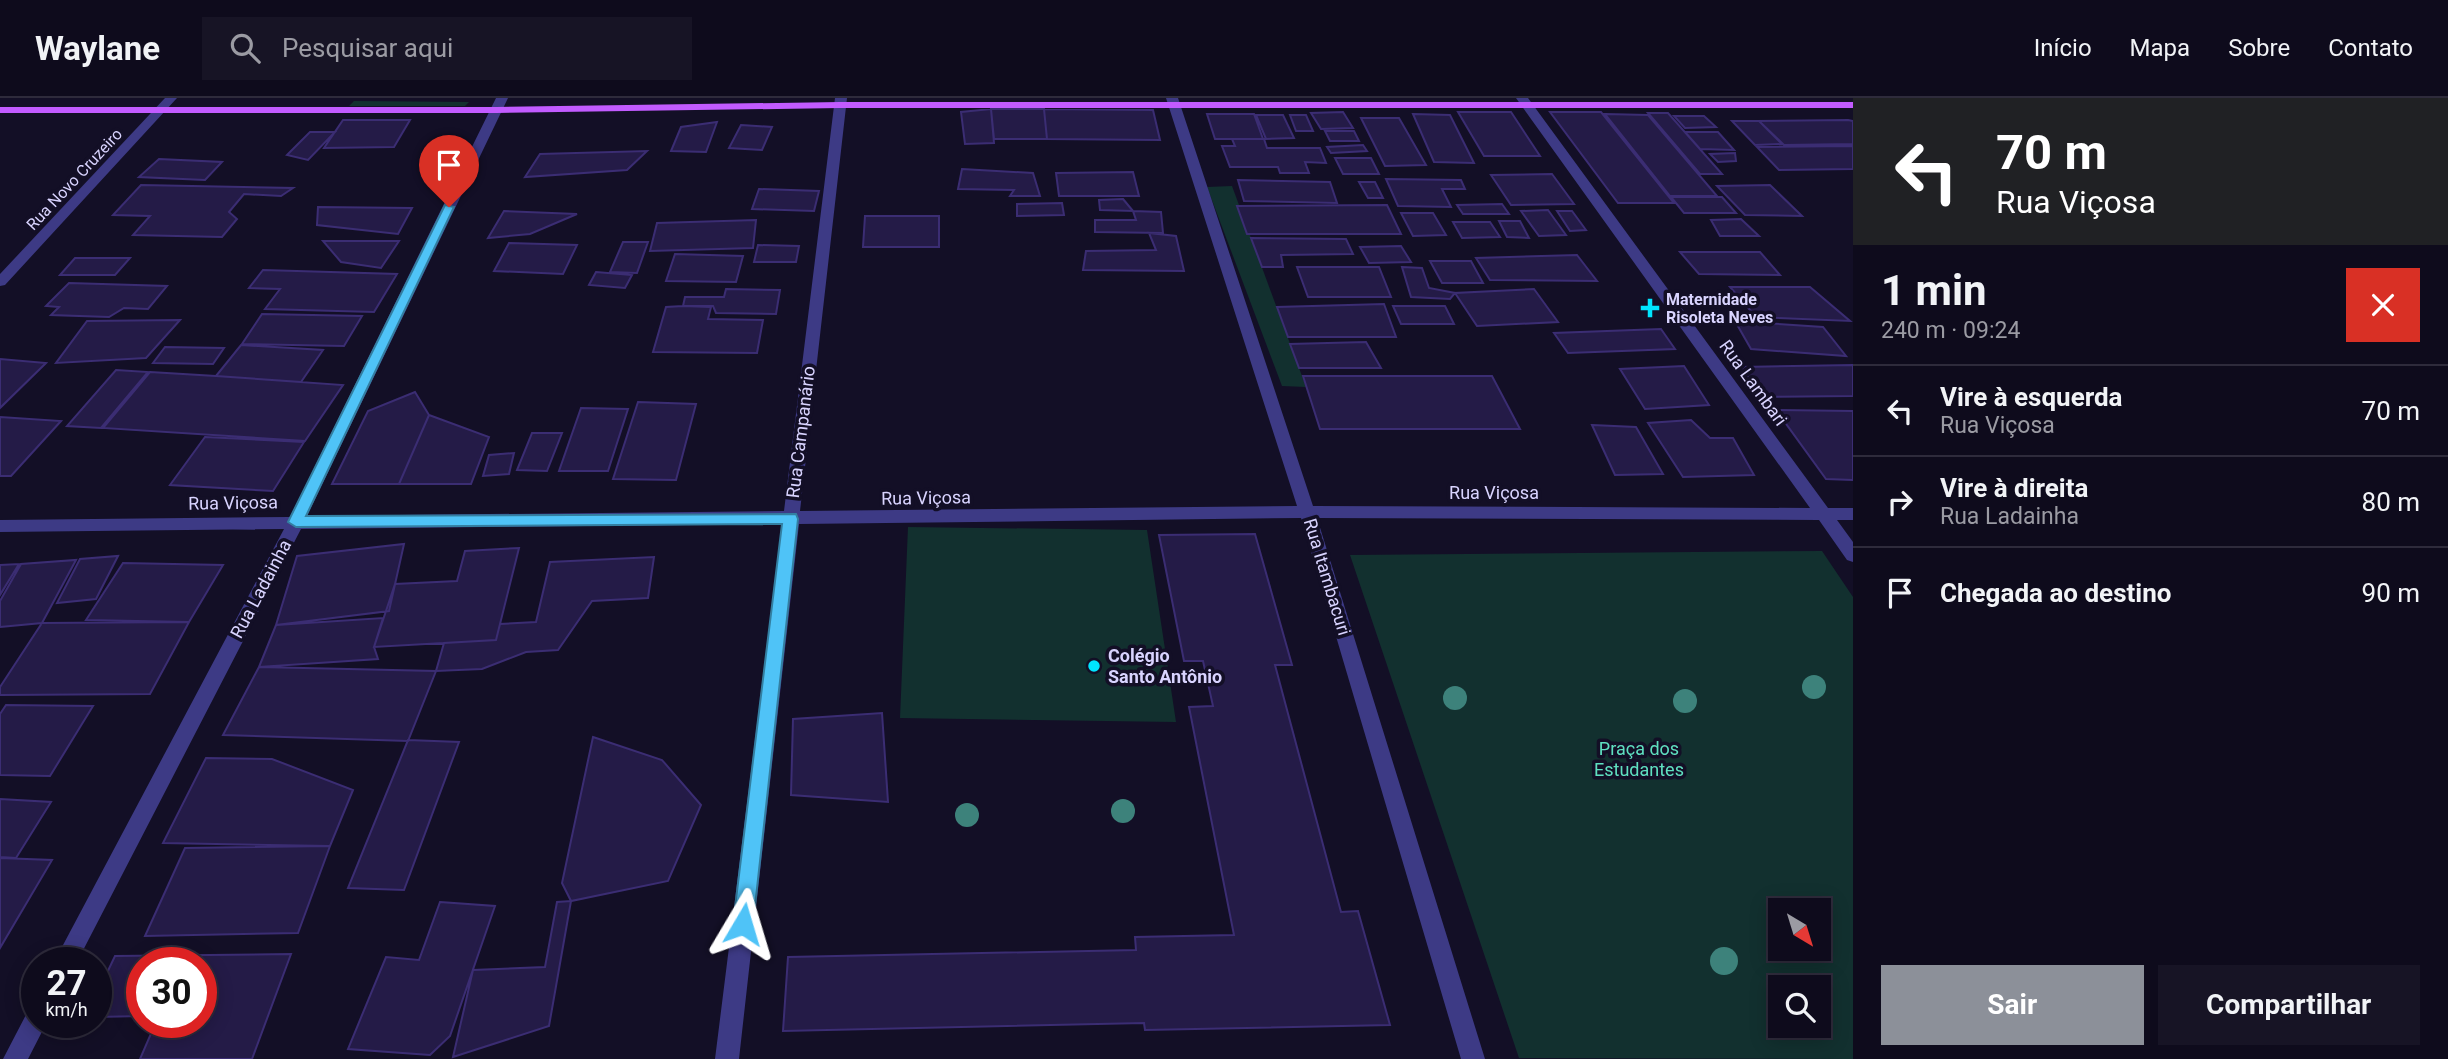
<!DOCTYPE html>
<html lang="pt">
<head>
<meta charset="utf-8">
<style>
  body { margin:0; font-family:Roboto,sans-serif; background:#171425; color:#f1f3f6; height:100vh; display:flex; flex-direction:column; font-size:26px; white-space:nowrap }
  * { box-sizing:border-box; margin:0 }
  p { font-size:23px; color:#9b9ba3 }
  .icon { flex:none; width:38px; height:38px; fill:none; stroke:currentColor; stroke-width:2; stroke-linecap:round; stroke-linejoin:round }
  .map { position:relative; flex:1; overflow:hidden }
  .sheet { display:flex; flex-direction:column; background:#0e0b1c; width:595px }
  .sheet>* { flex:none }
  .banner { background:#202124; color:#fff; overflow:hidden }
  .needle { width:46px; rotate:142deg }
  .controls { position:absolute; left:1768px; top:800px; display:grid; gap:14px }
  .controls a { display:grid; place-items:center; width:63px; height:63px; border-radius:0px; background:#0e0b1c; box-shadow:0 4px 18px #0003,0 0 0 2px #2e2b3b; font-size:35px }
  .speed { position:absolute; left:21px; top:849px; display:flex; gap:14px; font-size:35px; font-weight:700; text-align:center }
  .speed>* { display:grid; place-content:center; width:91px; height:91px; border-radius:50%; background:#0e0b1c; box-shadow:0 4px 18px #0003,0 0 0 2px #2e2b3b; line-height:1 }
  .speed small { font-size:18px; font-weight:400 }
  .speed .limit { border:10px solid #d22; background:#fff; color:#111 }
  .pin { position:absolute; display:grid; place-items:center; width:60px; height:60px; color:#fff; margin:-72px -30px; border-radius:50% 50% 50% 0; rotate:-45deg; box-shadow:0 0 7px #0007 }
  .pin .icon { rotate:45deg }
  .me { position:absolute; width:77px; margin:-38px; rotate:7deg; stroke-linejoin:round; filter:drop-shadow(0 0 5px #0008) }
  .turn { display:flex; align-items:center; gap:24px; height:147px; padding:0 28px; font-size:32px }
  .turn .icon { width:91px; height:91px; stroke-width:2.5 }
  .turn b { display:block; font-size:49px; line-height:60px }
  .round { display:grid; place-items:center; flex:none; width:74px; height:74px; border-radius:0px; background:#171425 }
  .headline { display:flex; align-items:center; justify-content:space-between; height:119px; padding:0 28px }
  h1 { font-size:42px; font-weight:700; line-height:52px }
  .button { display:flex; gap:14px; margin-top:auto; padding:14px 28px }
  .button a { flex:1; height:80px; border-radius:0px; background:#8c9099; color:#fff; font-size:28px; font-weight:700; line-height:80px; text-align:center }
  .button a+a { background:#171425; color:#f1f3f6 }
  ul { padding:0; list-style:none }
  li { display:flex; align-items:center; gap:21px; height:91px; padding:0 28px; border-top:2px solid #2e2b3b }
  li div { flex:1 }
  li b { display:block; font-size:26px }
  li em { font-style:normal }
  header { display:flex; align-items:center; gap:42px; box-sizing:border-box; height:98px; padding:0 35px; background:#0e0b1c; border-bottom:2px solid #2e2b3b }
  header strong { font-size:33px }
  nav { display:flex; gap:38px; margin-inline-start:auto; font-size:24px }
  .search { width:490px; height:63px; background:#171425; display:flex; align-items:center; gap:18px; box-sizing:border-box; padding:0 24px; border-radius:0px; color:#9b9ba3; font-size:26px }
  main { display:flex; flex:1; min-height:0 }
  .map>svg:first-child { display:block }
  .green { fill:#12302f; fill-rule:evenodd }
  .building { fill:#241b47; stroke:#3b2d73; stroke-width:2 }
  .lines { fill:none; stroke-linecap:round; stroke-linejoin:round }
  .minor { fill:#3d3a85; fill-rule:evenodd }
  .major { fill:#c25bff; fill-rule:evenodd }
  .tree { fill:#3d827b }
  .route { fill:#4fc3f7; stroke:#337fa1; stroke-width:2 }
  .poi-dot { fill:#00e5ff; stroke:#130f26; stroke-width:2.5 }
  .labels { text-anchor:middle; stroke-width:7; stroke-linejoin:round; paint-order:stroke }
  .far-street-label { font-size:16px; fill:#d9d4ff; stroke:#130f26 }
  .far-poi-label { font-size:16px; font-weight:bold; fill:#d9d4ff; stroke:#130f26; text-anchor:start }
  .street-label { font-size:18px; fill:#d9d4ff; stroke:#130f26 }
  .poi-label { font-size:18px; font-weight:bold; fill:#d9d4ff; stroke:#130f26; text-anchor:start }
  .park-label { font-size:18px; fill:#5fe0c0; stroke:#130f26 }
</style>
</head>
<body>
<header>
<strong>Waylane</strong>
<div class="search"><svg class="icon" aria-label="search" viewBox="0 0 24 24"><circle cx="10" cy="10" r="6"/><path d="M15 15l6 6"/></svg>Pesquisar aqui</div>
<nav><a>Início</a><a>Mapa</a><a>Sobre</a><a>Contato</a></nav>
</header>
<main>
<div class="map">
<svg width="1853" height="961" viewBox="0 0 1853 961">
  <rect width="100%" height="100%" fill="#130f26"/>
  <path class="green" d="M354 3 469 4 465 8H349Z
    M1232 88 1306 289 1282 288 1207 89Z
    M908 429 1147 432 1176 624 900 620Z
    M1822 453 1853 499V961L1519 960 1350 457ZM1818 812V850H1780V812ZM1780 889H1818V928H1780Z"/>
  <path class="building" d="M991 11 994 45 965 46 961 14Z
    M991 11H1044L1047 41H994Z
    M1044 11 1153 12 1160 42 1047 41Z
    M1343 14 1353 30 1321 31 1311 15Z
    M1458 14H1511L1540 58H1484Z
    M1550 14H1601L1674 105H1618Z
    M1648 15H1668L1722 76H1700Z
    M1207 16H1254L1263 41H1215Z
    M1413 16 1450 17 1474 65 1434 64Z
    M1605 16 1648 17 1717 98H1670Z
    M1256 17H1283L1294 40 1266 41Z
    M1290 17H1306L1313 33H1296Z
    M1674 18H1704L1716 29 1685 30Z
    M1361 20H1399L1426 67 1385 68Z
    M343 22H410L394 49 324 50Z
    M1848 22 1853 23V46L1784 47 1759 23Z
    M1732 23H1759L1782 46 1755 47Z
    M717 24 706 54 671 53 681 29Z
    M741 27 772 29 762 52 729 50Z
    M1325 33H1354L1359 43H1330Z
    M310 34H335L308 62 287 57Z
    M1685 34H1718L1734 52 1700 51Z
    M1232 41H1264L1267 50H1320L1326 65 1305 64 1309 75H1280L1278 69H1230L1222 48H1235Z
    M1363 47 1367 53 1331 55 1327 49Z
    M1853 48V71L1779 72 1757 49Z
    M647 53 627 72 525 79 540 56Z
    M1735 55 1736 63 1718 64 1710 56Z
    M1335 60H1371L1379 76H1343Z
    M159 61 222 64 205 82 139 79Z
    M962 71 1033 75 1040 98H1010L1014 92 958 91Z
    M1133 74 1139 98H1059L1056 75Z
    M1552 76 1574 106 1511 107 1491 77Z
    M1386 81 1461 82 1465 91H1442L1451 109 1398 108Z
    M1238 82 1330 84 1337 105 1244 103Z
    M1359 84H1375L1383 100H1368Z
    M141 87 293 90 281 98 244 96 229 114 237 121 222 139 133 137 150 118 113 117Z
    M1770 87 1802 118 1745 117 1717 88Z
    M759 91 819 93 814 113 752 111Z
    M1671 99H1722L1736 115H1684Z
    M1123 101 1133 113 1100 112 1099 102Z
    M1062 105 1064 117 1017 118V106Z
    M1502 106 1509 116H1463L1457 107Z
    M1387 107 1401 136H1247L1237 108Z
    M318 109 412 110 398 136 317 127Z
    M1548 112 1566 137 1539 138 1521 113Z
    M504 113 577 116 530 136 488 140Z
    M1133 113 1161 114 1163 135 1095 134V122H1136Z
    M1557 113H1572L1586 132 1570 133Z
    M1401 115H1433L1446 137 1413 138Z
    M865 118H939V149H863Z
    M1741 121 1759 138H1720L1711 122Z
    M756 122 753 150 650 153 657 125Z
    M1499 123H1520L1529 140 1507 139Z
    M1453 124H1490L1500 139 1462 140Z
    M1149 135 1176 138 1184 173 1083 172 1086 153 1156 152Z
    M1251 140 1346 141 1353 156 1281 157 1283 169H1262Z
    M323 143H399L381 170 341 164Z
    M623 144H648L637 175 610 174Z
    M509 145 577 147 563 176 494 173Z
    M758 147 799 148 796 164H754Z
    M1401 148 1411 164 1369 165 1360 149Z
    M1680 154H1760L1780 177 1699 176Z
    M675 156 743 158 736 184 666 183Z
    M1577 157 1597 183 1490 182 1476 160Z
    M75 160H130L115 177H60Z
    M1430 163H1471L1483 185H1442Z
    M1297 169H1379L1391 199H1308Z
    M1402 169 1422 170 1429 190 1455 195 1450 201 1411 199Z
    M263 172 397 176 374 214 265 211 280 191 249 190Z
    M596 174 632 177 625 190 589 187Z
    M69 185 167 188 148 211 124 210 109 219 51 217 59 209 46 208Z
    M1730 189H1810L1850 223 1756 219Z
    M726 191 780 192 776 216 716 215 713 208H683L685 199H724Z
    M1534 191 1558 224 1477 228 1455 195Z
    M1384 206 1396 239H1288L1277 209Z
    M683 208 711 209 708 221 763 222 757 255 653 254 666 209Z
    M1393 208H1445L1454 226H1401Z
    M262 216 362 218 344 248 242 246Z
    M180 222 146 260 56 265 87 223Z
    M1735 223 1823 229 1846 258 1751 251Z
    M1661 231 1675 251 1568 255 1554 235Z
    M1366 244 1381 270H1299L1290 246Z
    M241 247 323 252 301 284 216 278Z
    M165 249 224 250 213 266 153 265Z
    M0 261 46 265 0 310Z
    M1853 267V298L1761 299 1742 269Z
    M1684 268 1709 307 1645 311 1620 271Z
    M116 272 148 274 101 330 67 328Z
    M150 274 216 278 343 287 305 343 103 330Z
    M1303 278H1492L1520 331H1320Z
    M415 294 429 317 399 386H332L368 313Z
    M638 304 696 306 676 382 613 381Z
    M581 310 628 311 608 373H559Z
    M1776 312 1853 313V382L1826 381Z
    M429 317 489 339 471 386H399Z
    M0 319 61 323 11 378H0Z
    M1691 322 1710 340H1733L1754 377 1683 379 1648 325Z
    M1592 327 1636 329 1663 376 1615 377Z
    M532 335H562L547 373 517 372Z
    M205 339 304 344 273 393 170 387Z
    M514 355 509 376 483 378 489 357Z
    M1255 436 1292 567H1275L1341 814 1358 813 1390 927 1145 932 1144 925 783 933 788 859 1136 852 1135 839 1234 837 1189 609 1213 608 1203 563H1184L1159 437Z
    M404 446 389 513 276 527 297 458Z
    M519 450 496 542 374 549 395 486 457 483 465 453Z
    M118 458 96 501 57 505 80 461Z
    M654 459 648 500 592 503 558 552 526 554 482 571 436 573 444 545 496 542 500 526 536 524 550 464Z
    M76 462 42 525 0 529V503L21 466Z
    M123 465 223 467 189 524 86 522Z
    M19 466 0 497V467Z
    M383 520 374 549 378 561 259 569 276 527Z
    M189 524 150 596 0 597V589L42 525Z
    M259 569 436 573 408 643 223 637Z
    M6 607 93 608 50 678 0 677V616Z
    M882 615 888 704 791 697 793 621Z
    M593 639 662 662 701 707 668 783 571 803 562 785Z
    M408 642 459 644 404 792 348 790Z
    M206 660 272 661 353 692 330 748 163 745Z
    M0 701 51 704 16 760 0 759Z
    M330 748 298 835 145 838 185 750Z
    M0 760 52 762 0 850Z
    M571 803 549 928 453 959 473 872 545 869 557 804Z
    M440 804 495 808 450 938 430 957 348 951 386 859 419 862Z
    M291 856 252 961H140L156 924H201V864H142V918L96 919V898L115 858Z"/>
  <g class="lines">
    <path class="minor" d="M165 0H177L5 187 0 188V176Z
      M496 0H508L307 418 784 413 835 0H847L800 413 1297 408 1166 0H1178L1313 408 1810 410 1516 0H1528L1828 410H1853V422H1837L1853 444V464L1847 462 1819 422 1317 420 1485 961H1461L1301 420 799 426 739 961H715L782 426 301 431 77 864H54L284 431 0 434V422L290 419Z
      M37 907V924H47L28 961H3L29 911Z"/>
    <path class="major" d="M840 4H1853V10H840L496 15H0V9H496Z"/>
  </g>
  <g class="tree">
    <circle cx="1814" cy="589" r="12"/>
    <circle cx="1455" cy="600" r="12"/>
    <circle cx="1685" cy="603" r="12"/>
    <circle cx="1123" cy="713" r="12"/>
    <circle cx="967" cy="717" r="12"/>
    <circle cx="1724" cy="863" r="14"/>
  </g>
  <path class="route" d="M445 107 454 109 306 418 796 416 798 421 753 826 750 833 743 836 736 833 733 826 782 426 296 429 288 424Z"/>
  <g class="poi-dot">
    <path d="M1646.5 199.5h7v7h7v7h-7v7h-7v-7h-7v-7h7z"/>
    <circle cx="1094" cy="568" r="7"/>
  </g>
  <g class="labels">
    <g class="far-street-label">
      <text transform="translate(74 81) rotate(-47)" y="6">Rua Novo Cruzeiro</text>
    </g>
    <g class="far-poi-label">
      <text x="1666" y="207">Maternidade<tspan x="1666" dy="18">Risoleta Neves</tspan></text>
    </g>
    <g class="street-label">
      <text transform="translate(1753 285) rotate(54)" y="6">Rua Lambari</text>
      <text transform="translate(801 334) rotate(-83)" y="6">Rua Campanário</text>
      <text x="1494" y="401">Rua Viçosa</text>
      <text transform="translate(926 400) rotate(-1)" y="6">Rua Viçosa</text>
      <text transform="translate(233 405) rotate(-1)" y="6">Rua Viçosa</text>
      <text transform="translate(1327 479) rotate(73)" y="6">Rua Itambacuri</text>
      <text transform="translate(261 491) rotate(-62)" y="6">Rua Ladainha</text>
    </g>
    <g class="poi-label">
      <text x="1108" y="564">Colégio<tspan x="1108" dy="21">Santo Antônio</tspan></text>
    </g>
    <g class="park-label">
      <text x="1639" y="657">Praça dos<tspan x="1639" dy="21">Estudantes</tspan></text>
    </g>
  </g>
</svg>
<div class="controls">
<a><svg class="needle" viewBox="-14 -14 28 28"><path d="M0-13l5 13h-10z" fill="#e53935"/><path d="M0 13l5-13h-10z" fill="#9b9ba3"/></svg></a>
<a><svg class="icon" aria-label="search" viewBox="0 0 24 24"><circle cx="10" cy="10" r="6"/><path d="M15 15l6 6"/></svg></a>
</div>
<div class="speed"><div>27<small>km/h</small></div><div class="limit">30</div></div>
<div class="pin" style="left:449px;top:109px;background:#d93025"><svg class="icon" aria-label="arrive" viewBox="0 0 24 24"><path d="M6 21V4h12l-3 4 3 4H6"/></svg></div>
<svg class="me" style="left:743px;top:826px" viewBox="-20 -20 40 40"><path d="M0-17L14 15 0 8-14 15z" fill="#4fc3f7" stroke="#fff" stroke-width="4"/></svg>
</div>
<section class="sheet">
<div class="banner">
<div class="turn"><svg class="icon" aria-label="left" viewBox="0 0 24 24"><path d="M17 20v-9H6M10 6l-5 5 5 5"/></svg><div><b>70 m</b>Rua Viçosa</div></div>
</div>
<div class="headline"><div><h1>1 min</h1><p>240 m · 09:24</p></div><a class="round" style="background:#d93025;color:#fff"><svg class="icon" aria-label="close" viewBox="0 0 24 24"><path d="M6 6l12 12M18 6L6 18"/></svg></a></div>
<ul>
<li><svg class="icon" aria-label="left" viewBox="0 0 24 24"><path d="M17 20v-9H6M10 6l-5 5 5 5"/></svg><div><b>Vire à esquerda</b><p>Rua Viçosa</p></div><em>70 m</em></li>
<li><svg class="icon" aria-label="right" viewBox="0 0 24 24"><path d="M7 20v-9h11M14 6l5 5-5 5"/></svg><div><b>Vire à direita</b><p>Rua Ladainha</p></div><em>80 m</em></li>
<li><svg class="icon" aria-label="arrive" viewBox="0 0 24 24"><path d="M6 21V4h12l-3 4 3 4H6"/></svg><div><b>Chegada ao destino</b></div><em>90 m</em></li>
</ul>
<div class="button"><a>Sair</a><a>Compartilhar</a></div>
</section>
</main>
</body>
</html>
